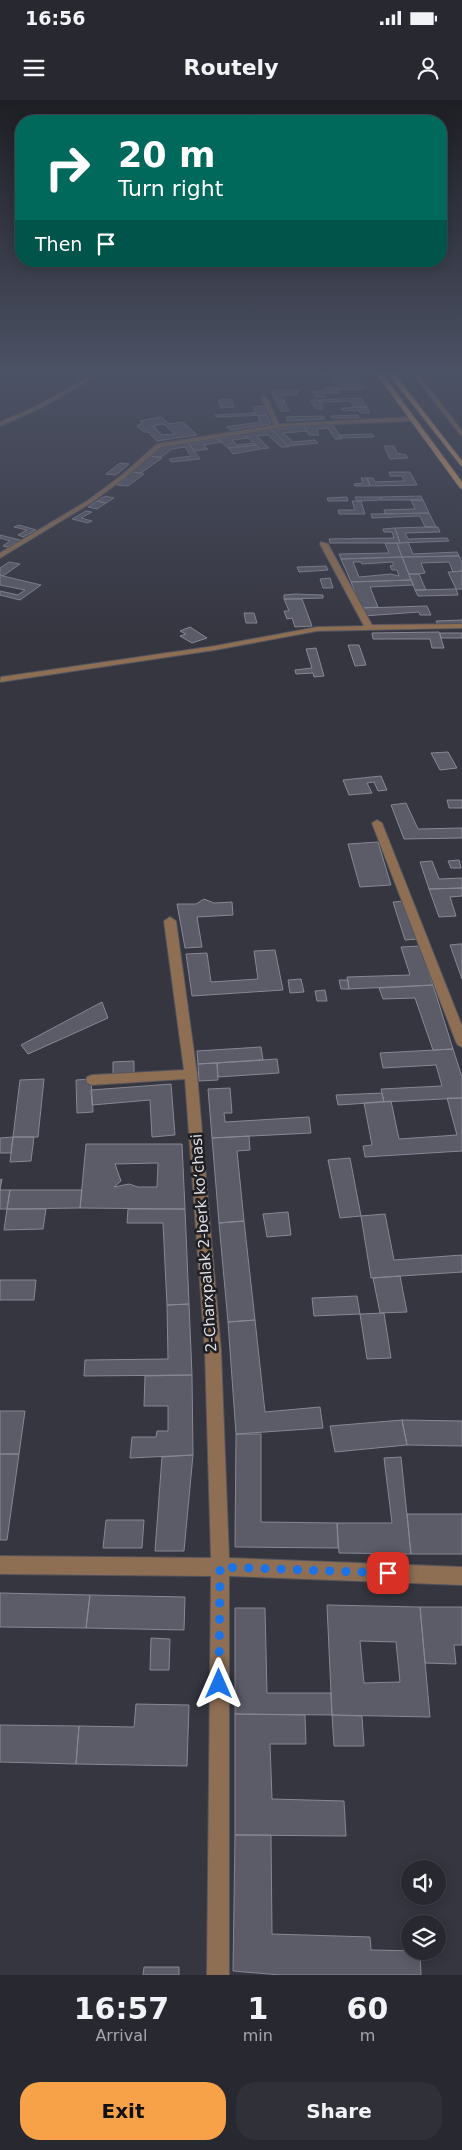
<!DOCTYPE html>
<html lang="en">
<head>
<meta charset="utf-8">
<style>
  body { margin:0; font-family:"DejaVu Sans",sans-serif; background:#303039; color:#f1f3f6; height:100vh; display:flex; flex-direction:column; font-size:19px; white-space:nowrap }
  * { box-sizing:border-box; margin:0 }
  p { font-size:16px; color:#a5a6ab }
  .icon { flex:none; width:28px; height:28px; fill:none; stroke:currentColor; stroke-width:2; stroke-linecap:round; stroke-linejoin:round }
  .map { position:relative; height:1875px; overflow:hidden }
  .panel { display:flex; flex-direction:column; background:#282831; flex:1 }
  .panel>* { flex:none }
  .banner { position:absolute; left:15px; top:15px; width:432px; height:152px; border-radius:20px; box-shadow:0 2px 12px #0003,0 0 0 1px #44444d; background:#00695c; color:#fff; overflow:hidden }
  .controls { position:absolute; left:401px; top:1760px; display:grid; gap:10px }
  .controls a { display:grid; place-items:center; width:45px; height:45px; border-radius:50%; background:#282831; box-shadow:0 2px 12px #0003,0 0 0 1px #44444d; font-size:25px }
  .pin { position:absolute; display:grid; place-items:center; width:42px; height:42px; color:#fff; margin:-21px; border-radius:10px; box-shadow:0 2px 8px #0006 }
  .me { position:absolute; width:55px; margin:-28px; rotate:0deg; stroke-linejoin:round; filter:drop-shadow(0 0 4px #0008) }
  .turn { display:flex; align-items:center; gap:18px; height:105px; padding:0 20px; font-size:22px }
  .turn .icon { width:65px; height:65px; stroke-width:2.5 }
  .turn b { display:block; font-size:35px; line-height:42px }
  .then { display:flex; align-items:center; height:48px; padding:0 20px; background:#0003; gap:10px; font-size:19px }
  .eta { display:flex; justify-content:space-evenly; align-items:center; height:85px; text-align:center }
  .eta b { font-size:30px; font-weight:700; line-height:35px }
  .button { display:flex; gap:10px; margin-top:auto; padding:10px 20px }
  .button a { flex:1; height:58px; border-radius:20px; background:#f7a149; color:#111; font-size:20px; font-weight:700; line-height:58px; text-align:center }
  .button a+a { background:#303039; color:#f1f3f6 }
  .status { display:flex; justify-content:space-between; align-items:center; height:35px; padding:0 25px; background:#282831; direction:ltr }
  .status svg { height:14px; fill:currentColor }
  header { display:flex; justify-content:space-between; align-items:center; height:65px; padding:0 20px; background:#282831; font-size:22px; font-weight:700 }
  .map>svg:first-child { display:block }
  .building { fill:#5c5c69; stroke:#878795; fill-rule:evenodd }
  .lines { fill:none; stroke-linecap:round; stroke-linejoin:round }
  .minor-casing { stroke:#54545f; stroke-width:2 }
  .major-casing { stroke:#54545f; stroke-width:2 }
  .minor { fill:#8e6f54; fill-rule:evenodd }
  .major { fill:#e4a66b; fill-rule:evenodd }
  .route { stroke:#1a73e8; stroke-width:9; stroke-dasharray:0 16.2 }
  .labels { text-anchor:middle; stroke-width:5; stroke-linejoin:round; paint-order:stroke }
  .street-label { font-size:15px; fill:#dedee5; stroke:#1e1e23 }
</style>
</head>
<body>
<div class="status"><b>16:56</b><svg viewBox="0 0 49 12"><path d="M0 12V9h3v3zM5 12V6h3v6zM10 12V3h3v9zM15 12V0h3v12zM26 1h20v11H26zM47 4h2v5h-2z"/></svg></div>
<header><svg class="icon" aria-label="menu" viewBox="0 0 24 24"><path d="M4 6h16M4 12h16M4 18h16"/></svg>Routely<svg class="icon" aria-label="person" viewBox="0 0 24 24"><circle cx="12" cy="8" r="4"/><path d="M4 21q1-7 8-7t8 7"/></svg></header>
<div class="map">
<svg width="462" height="1875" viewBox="0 0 462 1875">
  <rect width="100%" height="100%" fill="#363641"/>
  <path class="building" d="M354 272 365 289 326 290 324 288 338 287 331 275 318 276 317 273Z
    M298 290 299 292H296L297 295H282L285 302H276L271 291Z
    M338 290 340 293H323L325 297H316L312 291Z
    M361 298 367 307H354L350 301 320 302 319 300Z
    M231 299 234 307 221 308 219 300Z
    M310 300H319L323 309H316Z
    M276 302H284L289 311H281Z
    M263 306 267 315 216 317 215 315 256 313 253 307Z
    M367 307 370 313H360L359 310 343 311 342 308Z
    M267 315 271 324 231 330 226 327 260 322 258 316Z
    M358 315 359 318H332L330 316Z
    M323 316 325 319 287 321 286 317Z
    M162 317 169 324 183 322 197 335 157 341 148 332H144L137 326 142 323 140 321 144 320ZM162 324H164L175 334 162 335 153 326Z
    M333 325 342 339H335L328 328 316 329 319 335H309L304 326Z
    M304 326 307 331 283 333 293 342 315 340 318 343 288 346 272 330Z
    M272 330 289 347H281L268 335 257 336 269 348 260 349 244 334Z
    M244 334 248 338 232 340 237 345 253 343 255 345 228 348 218 339Z
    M372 334 374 337 341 338 339 335Z
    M218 339 222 342 203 345 208 349 195 351 188 343Z
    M188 343 200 359 171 362 169 359 191 356 185 347 172 349 161 357 150 356 162 347Z
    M255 345 260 349 233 354 228 348Z
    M384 346H394L397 353 406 355 408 358 390 359Z
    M151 356 162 358 141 373 131 372Z
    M120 363 129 364 116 375 106 374Z
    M133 372 144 374 128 386 117 385Z
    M389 372H410L417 385 370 386 367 378H373L375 382 404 381 402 376H390Z
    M361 378H367L370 386H355L354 384 363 383Z
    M105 396 114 398 106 403 97 401Z
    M421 396 423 400H381L380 397Z
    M347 397 348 401H328L327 398Z
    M355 397H380L381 400 357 401Z
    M411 400H423L429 413 385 414 384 410 415 409Z
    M97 401 106 403 97 409 88 407Z
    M352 401H361L365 414H339L338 410H355Z
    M86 411 92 412 81 418 92 421 88 423 72 419Z
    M429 413 436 427H425L420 416 372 418 371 414Z
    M19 425 36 430 23 437 18 435 27 430 14 427Z
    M425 427H438L440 432 405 433 408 439 447 438 449 441 400 443 395 428Z
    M395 428 400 443H330L329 439 394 438 392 432H384L383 429Z
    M0 435 20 440 8 447 3 446 10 441 0 438Z
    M408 442 413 454 457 452 459 456 402 457 397 443Z
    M385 443H397L402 457 341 459 339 454 389 453Z
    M459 456 462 462V471L453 472 449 462 421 463 425 473 419 474H409L402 457Z
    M402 457 411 480 351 482 341 459ZM353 462H361L362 464 392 462 394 465 390 466 392 470H397L399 476 391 474 359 477Z
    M9 462 20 464 3 476 0 475V468Z
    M326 466 328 470 299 472 297 467Z
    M462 471V489H456L448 472Z
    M409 474H419L426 490H415Z
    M0 475 3 476 41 485 20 500 0 495V491L18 495 25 490 0 485Z
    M330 478 333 488H323L320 479Z
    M411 480 414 485 370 487 378 507 361 508 351 482Z
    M456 489 458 495 418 496 415 490Z
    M295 494 323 495V498L284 499V495Z
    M284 499H302L312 526 295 527 292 518 287 519 284 511H289Z
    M427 506 431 515H420L419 512 364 516 361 508Z
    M244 513H254L257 523H246Z
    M462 520V526L439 527 436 521Z
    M190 527 207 538 192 543 180 536 186 534 180 531Z
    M439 532 444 548H432L430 539H373L372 533Z
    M440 533H462V538H441Z
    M348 545H359L366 565 355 566Z
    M316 548 324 576 314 577 313 573 296 574 295 570 312 568 306 549Z
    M448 652 457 668 440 670 431 653Z
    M381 676 387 690 378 691 374 682 367 683 372 693 349 695 343 680Z
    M447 700H462V708H449Z
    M406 703 418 729 462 728V738L404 739 391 705Z
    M378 742 391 785 360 787 348 744Z
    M459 760 461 768H451L448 761Z
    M432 761 439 779 462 778V788L429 789 420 762Z
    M462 788V796L450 797 456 816 439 817 429 789Z
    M204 799 214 803 232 802 233 815 197 817 202 847 185 848 177 804H196Z
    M406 801 419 839 405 840 393 802Z
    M459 844H462V879L450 845Z
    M420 846 433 885 349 889 347 877 410 875 401 847Z
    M275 850 283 890 192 896 186 854 207 853 211 882 258 879 254 851Z
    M301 879 304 892 290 893 288 880Z
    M339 880H348L349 889H341Z
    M433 885 453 949 433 950 415 898 383 899 379 888Z
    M325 890 327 901H317L315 891Z
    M102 902 108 918 28 954 21 945Z
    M261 947 263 960 198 964 197 951Z
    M453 949 462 977V998L384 1002 381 989 442 986 436 965 383 968 380 953Z
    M277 959 279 973 218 977 217 963Z
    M134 961V977L113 978V962Z
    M217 963 218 980 199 981 198 964Z
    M44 979 38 1037H13L20 980Z
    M91 979 93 1012 77 1013 76 980Z
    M171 984 175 1035 152 1037 150 1000 92 1005 91 990Z
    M230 988 232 1013H224L225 1022 309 1017 311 1033 212 1038 208 989Z
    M382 993 384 1002 338 1005 336 995Z
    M447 998H462V1051L365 1057 363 1046 372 1045 364 1003 391 1001 399 1039 457 1035Z
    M249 1036 250 1050 237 1051 244 1121 219 1123 212 1038Z
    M13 1037 11 1053H0V1038Z
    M13 1037H34L31 1061 10 1062Z
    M86 1044H182L185 1109 80 1108ZM158 1063 157 1087H138L129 1084 114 1087 121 1081 115 1064Z
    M350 1058 361 1116 340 1118 328 1060Z
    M2 1079 0 1090H10L7 1109H0V1080Z
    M10 1090H82L80 1108 7 1109Z
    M7 1109H46L43 1129 4 1130Z
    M128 1109H185L189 1204 167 1205 163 1123H127Z
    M288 1112 291 1135 267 1137 263 1114Z
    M385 1114 394 1160 462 1155V1172L371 1178 361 1116Z
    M244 1121 255 1220 228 1222 219 1123Z
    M400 1176 407 1212 380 1213 373 1178Z
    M0 1180H36L34 1200H0Z
    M357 1196 360 1214 314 1216 312 1198Z
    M189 1204 192 1275 84 1276 85 1260 168 1259 167 1205Z
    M384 1213 391 1258 367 1259 360 1214Z
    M255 1220 265 1312 320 1307 323 1328 236 1334 228 1222Z
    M192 1275 193 1355 130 1358 132 1337H156L157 1331H168V1306H144L145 1276Z
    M0 1311H25L19 1354H0Z
    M402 1320 462 1321V1346L407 1345Z
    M402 1320 407 1345 335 1352 330 1326Z
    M236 1334H261V1422L337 1423 338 1448 235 1447Z
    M0 1354H19L7 1440H0Z
    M193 1355 184 1451H155L162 1357Z
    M401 1357 411 1454 339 1453 337 1423H392L384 1358Z
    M407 1414H462V1454H411Z
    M106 1420H144L142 1448H103Z
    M0 1493 90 1495 86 1528 0 1527Z
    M90 1495 185 1497 184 1530 86 1528Z
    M327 1505 420 1507 430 1617 332 1615ZM360 1541 396 1542 400 1582 364 1583Z
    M420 1507H462V1545H454L456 1564 425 1563Z
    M235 1508H265L267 1593H331L332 1615 235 1614Z
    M151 1538 170 1539 169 1570H150Z
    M136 1604 189 1605 187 1666 76 1664 79 1626 134 1627Z
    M235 1614 305 1615 306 1644H270L272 1699 344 1701 346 1736 235 1735Z
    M332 1615 362 1616 364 1646H334Z
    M0 1625 79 1626 76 1664 0 1662Z
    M235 1735H271L272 1834 370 1837 371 1850 420 1851 421 1875H280L233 1871Z
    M144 1867H179V1875H143Z"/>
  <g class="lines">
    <g class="minor-casing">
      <path id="minor" d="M97 272H104L41 308 0 326V322L37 306Z
        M411 272H417L462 331V337Z
        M264 296 267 298 279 324 412 317 415 319 412 321 291 326 161 347 126 377 91 403 0 458V453L87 401 122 375 157 344 274 325 261 298Z
        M321 442 328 444 372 525 462 524V528L317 531 215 550 0 582 1 577 215 546 317 527 364 526 320 444Z
        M377 720 382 723 462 926V947L458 945 456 942 372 723Z
        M170 817 176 821 197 974 221 1251 229 1458 462 1467V1485L229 1476V1875H207L211 1476 0 1474V1456L211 1458 205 1251 185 979 92 985 87 983 86 980 87 977 92 975 184 970 164 821Z"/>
    </g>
    <g class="major-casing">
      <path id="major" d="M375 272H381L462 382V389L460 388Z
        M387 272H393L462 361V367Z"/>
    </g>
    <use href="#minor" class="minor"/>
    <use href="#major" class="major"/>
  </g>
  <linearGradient id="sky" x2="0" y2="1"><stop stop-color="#1e1e24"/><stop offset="0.51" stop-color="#4c5265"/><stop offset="1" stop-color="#4c5265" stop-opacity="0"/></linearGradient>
  <rect width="462" height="534" fill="url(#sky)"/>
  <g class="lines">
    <path class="route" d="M219 1584 220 1467 388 1473"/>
  </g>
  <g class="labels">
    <g class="street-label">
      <text transform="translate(204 1143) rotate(-94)" y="5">2-Charxpalak 2-berk koʻchasi</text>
    </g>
  </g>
</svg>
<div class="controls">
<a><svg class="icon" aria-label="sound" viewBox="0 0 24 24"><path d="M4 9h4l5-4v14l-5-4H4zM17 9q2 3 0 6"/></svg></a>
<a><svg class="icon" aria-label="layers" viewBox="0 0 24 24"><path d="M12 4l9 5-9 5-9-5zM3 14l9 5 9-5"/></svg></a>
</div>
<div class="pin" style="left:388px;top:1473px;background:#d93025"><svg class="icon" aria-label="arrive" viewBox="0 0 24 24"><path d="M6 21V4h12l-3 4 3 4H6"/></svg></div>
<svg class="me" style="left:219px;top:1584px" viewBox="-20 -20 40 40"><path d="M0-17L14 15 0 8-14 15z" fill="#1a73e8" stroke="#fff" stroke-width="4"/></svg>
<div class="banner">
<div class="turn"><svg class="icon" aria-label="right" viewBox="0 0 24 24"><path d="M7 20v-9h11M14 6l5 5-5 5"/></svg><div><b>20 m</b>Turn right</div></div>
<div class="then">Then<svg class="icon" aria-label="arrive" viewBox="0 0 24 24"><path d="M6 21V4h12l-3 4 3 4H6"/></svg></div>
</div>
</div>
<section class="panel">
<div class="eta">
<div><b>16:57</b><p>Arrival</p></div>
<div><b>1</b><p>min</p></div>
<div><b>60</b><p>m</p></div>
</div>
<div class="button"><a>Exit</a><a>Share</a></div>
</section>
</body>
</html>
